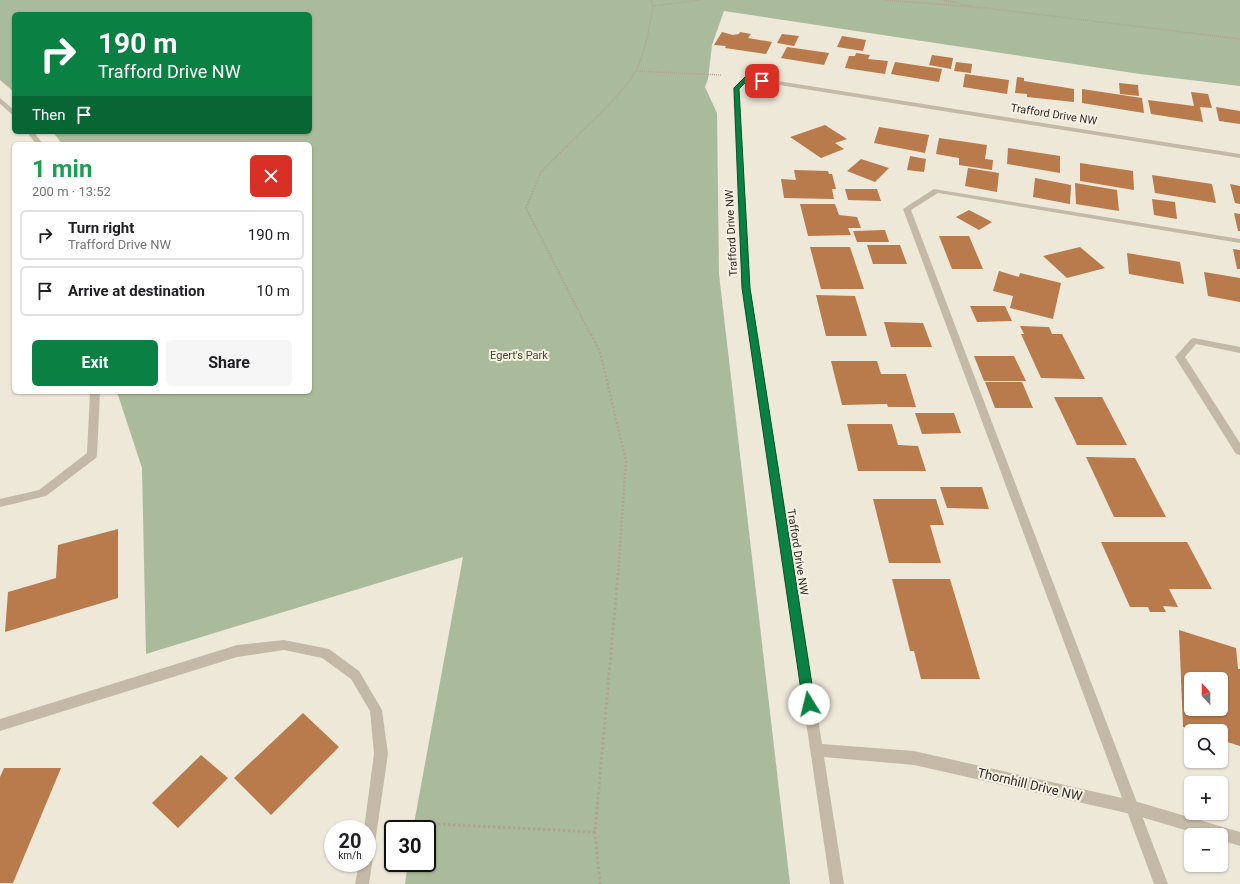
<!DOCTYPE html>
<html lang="en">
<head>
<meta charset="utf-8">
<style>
  body { margin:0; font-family:Roboto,sans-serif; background:#f6f6f6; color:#202124; height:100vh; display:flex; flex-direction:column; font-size:15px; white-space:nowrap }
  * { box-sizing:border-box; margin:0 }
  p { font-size:13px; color:#757577 }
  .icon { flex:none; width:22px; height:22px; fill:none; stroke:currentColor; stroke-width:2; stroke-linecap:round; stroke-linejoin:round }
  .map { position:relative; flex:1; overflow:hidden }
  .sheet { position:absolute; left:12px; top:142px; width:300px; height:252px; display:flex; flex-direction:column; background:#fff; border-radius:6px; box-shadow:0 1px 3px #0004 }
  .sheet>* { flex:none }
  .hud { position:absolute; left:12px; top:12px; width:300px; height:122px; border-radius:6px; box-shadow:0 1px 3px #0004; background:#0b8043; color:#fff; overflow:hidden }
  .needle { width:26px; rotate:339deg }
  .tools { position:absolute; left:1184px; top:672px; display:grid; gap:8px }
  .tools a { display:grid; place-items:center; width:44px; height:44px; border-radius:6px; background:#fff; box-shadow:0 1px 3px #0004; font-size:20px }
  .speed { position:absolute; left:324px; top:820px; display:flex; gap:8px; font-size:20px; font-weight:700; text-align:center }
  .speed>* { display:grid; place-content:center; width:52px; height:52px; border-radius:50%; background:#fff; box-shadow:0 1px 3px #0004; line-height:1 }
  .speed small { font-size:10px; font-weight:400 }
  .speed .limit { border:2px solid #111; border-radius:6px; background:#fff; color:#111 }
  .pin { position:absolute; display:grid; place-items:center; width:34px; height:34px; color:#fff; margin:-17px; border-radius:8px; box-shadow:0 2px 6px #0006 }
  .me { position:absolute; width:44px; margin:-22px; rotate:351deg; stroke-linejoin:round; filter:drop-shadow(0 0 3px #0008) }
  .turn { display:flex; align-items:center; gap:14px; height:84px; padding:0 20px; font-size:18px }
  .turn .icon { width:52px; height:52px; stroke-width:2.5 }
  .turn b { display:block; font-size:28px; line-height:34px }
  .then { display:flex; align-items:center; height:38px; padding:0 20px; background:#0003; gap:8px; font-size:15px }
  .round { display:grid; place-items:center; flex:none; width:42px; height:42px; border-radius:6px; background:#f6f6f6 }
  .headline { display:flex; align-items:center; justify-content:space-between; height:68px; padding:0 20px }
  h1 { font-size:24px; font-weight:700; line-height:30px; color:#1e9e55 }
  .action { display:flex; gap:8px; margin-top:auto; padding:8px 20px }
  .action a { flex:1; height:46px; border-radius:6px; background:#0b8043; color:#fff; font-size:16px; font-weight:700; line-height:46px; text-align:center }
  .action a+a { background:#f6f6f6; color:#202124 }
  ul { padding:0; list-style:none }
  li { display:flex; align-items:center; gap:12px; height:50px; margin:0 8px 6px; padding:0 12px; border:2px solid #e0e0e0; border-radius:6px }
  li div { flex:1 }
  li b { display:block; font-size:15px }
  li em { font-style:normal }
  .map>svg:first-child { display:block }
  .green { fill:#aabb9b }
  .building { fill:#b97a4c; fill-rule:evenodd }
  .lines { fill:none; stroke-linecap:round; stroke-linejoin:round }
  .path-far3 { stroke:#b0a491; stroke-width:1.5; stroke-dasharray:1 1; stroke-linecap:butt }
  .path-far2 { stroke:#b0a491; stroke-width:2; stroke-dasharray:1.5 1.5; stroke-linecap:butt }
  .path-far1 { stroke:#b0a491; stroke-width:2.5; stroke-dasharray:2 2; stroke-linecap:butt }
  .path { stroke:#b0a491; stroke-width:3; stroke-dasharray:2.5 2.5; stroke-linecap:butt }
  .service { fill:#c4b9a6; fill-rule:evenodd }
  .minor { fill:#c4b9a6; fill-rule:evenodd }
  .route { fill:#0b8043; stroke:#07532c }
  .labels { text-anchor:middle; stroke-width:4; stroke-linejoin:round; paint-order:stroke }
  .street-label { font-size:11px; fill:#312c26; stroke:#f6f1e4 }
  .park-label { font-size:11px; fill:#3b4d2d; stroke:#f6f1e4 }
  .near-street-label { font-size:13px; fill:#312c26; stroke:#f6f1e4 }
</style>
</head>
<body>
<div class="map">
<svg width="1240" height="884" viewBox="0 0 1240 884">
  <rect width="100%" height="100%" fill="#eee8d9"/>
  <path class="green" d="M0 0H1240V86L1140 74 724 11 712 45 708 79 705 87 717 113 719 274 790 884H405L408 863H427V829H413L463 557 146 654 142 468 117 392H310V144H62L53 132H310V14H14V92L0 80Z"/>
  <path class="building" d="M722 32 733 35 739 34 740 32 751 34 748 38 772 42 766 54 725 48 726 46 714 45Z
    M782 34 799 36 794 46 777 43Z
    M842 36 866 40 863 51 837 47Z
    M787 47 829 53 824 65 781 58Z
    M856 53 870 55 868 59 888 61 885 74 845 68 849 56H855Z
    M932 55 953 58 951 69 929 65Z
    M895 62 942 69 939 82 891 74Z
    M956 62 972 64 971 73 954 71Z
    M965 74 1009 80 1007 94 963 87Z
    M1017 77 1024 78V81L1074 89V102L1027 97V94L1015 93Z
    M1119 83 1138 85 1139 96 1120 94Z
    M1082 89 1142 98 1144 113 1082 103Z
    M1191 92 1208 94 1212 108 1200 107 1203 122 1151 114 1148 100 1194 106Z
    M1216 107 1240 111V124L1219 121Z
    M825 125 847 139 835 143 844 149 821 158 790 137Z
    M879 127 929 135 925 153 874 143Z
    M939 138 987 145 985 159 993 160 992 170 959 165V158L936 154Z
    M1008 148 1060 156V173L1007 164Z
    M910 156 926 159 924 172 907 170Z
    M861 159 889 168 875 182 847 171Z
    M1080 163 1133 171 1134 190 1080 181Z
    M968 168 999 173 997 192 965 186Z
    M794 170 828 171 829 174H832L836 189H832L834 199 784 198 781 179 796 180Z
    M1152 175 1212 184 1216 203 1155 193Z
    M1035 178 1071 185 1070 204 1033 197Z
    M1075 183 1117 190 1119 211 1076 204Z
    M1230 184 1240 186V204L1235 203Z
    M845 189H877L881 201 848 200Z
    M1152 199 1175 202 1177 219 1154 215Z
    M800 204H835L839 215 857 217 861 228H848L851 235 808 236Z
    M969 210 992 222 979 230 956 217Z
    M1234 213 1240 214V231H1238Z
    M885 230 889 242H857L853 231Z
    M939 236H969L983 269H952Z
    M867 245H900L907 264H873Z
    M810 247H850L864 289H821Z
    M1080 247 1105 268 1067 278 1043 256Z
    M1233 249 1240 250V269H1237Z
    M1127 253 1180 262 1184 284 1129 274Z
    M999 271 1019 277 1020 273 1061 283 1053 319 1010 308 1013 296 993 291Z
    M1204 272 1240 278V302L1208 296Z
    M816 295 855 296 867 336H826Z
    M970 306H1005L1012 321 977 322Z
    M884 322 923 323 932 347H891Z
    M1020 326 1049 327 1052 334H1062L1085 379 1041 378 1021 334H1024Z
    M974 356H1014L1026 381H984Z
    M831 361H877L881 374H906L916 407H888L887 404 842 405Z
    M985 382H1022L1033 408H995Z
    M1054 397H1102L1127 445H1077Z
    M915 413H954L961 433 922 434Z
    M847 424H892L898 445 918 446 926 471H858Z
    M1086 457 1135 458 1166 517H1114Z
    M940 487H982L989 509 947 508Z
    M873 499H936L944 525H930L941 563H889Z
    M118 529V598L5 632 8 592 56 578 58 545Z
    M1101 542H1187L1212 589H1169L1178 607 1163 606 1166 612H1150L1148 607H1130Z
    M892 579H950L980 679H921L914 651H910Z
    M1179 630 1236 648 1238 669H1240V746L1221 740V731H1194L1183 727ZM1191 679H1221V709H1191Z
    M303 713 339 747 271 815 234 778Z
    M201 755 228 778 178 828 152 803Z
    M4 768H61L13 883H0V777Z"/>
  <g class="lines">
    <path class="path-far3" d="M884 0 986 8 1240 39
      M942 0 972 6
      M653 6 701 0
      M636 71 721 75
      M566 147C588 124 619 99 635 72 646 53 649 27 653 6L651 0"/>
    <path class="path-far2" d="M567 146 541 172 526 208 591 335"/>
    <path class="path-far1" d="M591 334 600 352 626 461 618 575"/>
    <path class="path" d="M398 822 595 832
      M600 884 595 832 618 574"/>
    <path class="service" d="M934 189 1240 239V243L938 193 911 210 1168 884H1154L903 209Z
      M284 640 329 649 359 671 382 710 388 754 369 884H355L359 863H367V829H364L374 754 370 711 351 679 322 658 284 650 237 657 0 731V719L237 645Z"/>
    <path class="minor" d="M746 76 1240 154V158L747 80 739 88 750 288 822 744 914 751 1131 800 1240 832V846L1221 840V835H1202L1131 814 914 765 824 757 844 884H830L742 288 733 88Z
      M0 98 14 110V116L0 104Z
      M27 132H34L43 144H36Z
      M1194 338 1240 347V353L1196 344 1185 357 1240 443V455L1236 454 1175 357 1191 339Z
      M90 392H100L97 455 96 458 46 496 0 507V499L39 490 87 453Z"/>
  </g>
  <path class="route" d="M745 77 765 81 762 83 748 80 739 89 750 288 815 704 813 708 809 709 805 708 803 704 742 288 734 88Z"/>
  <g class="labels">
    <g class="street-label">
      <text transform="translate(1054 114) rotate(9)" y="4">Trafford Drive NW</text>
      <text transform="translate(731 233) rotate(-93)" y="4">Trafford Drive NW</text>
      <text transform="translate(798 552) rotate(81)" y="4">Trafford Drive NW</text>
    </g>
    <g class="park-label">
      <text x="519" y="359">Egert's Park</text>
    </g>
    <g class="near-street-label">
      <text transform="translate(1030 784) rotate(13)" y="5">Thornhill Drive NW</text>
    </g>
  </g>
</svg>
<div class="tools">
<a><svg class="needle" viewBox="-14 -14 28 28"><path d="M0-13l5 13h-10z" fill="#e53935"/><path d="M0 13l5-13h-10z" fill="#757577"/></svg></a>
<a><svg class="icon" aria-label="search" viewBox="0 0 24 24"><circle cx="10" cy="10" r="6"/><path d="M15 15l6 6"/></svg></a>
<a>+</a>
<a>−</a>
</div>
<div class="speed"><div>20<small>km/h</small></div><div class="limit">30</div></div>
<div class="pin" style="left:762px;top:81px;background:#d93025"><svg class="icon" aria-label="arrive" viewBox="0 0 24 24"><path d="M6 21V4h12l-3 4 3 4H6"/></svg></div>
<svg class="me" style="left:809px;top:704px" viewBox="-20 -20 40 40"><circle r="19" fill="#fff"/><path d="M0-13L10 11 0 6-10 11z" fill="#0b8043"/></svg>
<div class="hud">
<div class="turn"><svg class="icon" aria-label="right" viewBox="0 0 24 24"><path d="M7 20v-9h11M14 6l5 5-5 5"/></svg><div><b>190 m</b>Trafford Drive NW</div></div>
<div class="then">Then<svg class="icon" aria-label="arrive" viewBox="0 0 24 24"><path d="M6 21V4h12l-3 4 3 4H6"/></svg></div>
</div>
<section class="sheet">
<div class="headline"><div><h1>1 min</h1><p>200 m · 13:52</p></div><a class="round" style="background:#d93025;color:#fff"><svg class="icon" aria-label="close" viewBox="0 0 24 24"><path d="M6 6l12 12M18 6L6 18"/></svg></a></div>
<ul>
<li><svg class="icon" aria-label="right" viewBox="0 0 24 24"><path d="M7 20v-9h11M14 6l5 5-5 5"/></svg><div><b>Turn right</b><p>Trafford Drive NW</p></div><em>190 m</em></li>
<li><svg class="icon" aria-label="arrive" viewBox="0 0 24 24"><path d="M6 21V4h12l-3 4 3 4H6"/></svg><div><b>Arrive at destination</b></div><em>10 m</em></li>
</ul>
<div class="action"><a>Exit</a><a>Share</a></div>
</section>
</div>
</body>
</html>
